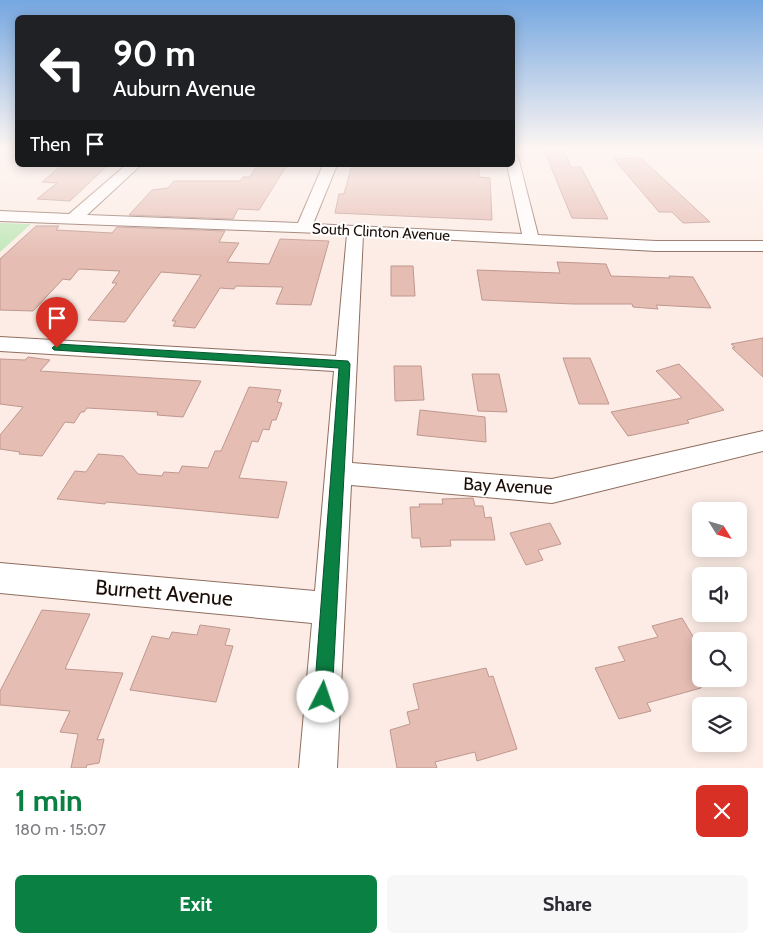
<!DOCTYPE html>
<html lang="en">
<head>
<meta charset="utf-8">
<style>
  body { margin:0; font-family:Cabin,sans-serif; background:#f7f7f7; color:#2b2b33; height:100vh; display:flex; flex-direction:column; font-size:19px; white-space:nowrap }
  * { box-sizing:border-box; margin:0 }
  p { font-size:16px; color:#7c7c81 }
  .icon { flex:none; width:28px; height:28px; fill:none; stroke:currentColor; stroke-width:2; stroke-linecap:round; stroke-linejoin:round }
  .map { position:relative; height:768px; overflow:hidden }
  .details { display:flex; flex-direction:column; background:#fff; flex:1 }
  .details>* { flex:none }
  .banner { position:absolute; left:15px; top:15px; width:500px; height:152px; border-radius:8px; box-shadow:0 2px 12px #0003; background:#202124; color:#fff; overflow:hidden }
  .needle { width:32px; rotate:127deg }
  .tools { position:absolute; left:692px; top:502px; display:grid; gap:10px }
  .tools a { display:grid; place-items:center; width:55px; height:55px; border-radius:8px; background:#fff; box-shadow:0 2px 12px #0003; font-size:25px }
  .pin { position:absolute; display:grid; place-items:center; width:42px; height:42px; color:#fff; margin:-51px -21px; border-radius:50% 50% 50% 0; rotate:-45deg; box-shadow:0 0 5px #0007 }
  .pin .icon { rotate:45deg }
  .me { position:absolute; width:55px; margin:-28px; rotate:4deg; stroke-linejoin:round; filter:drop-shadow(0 0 4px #0008) }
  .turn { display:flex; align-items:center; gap:18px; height:105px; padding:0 15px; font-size:22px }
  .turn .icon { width:65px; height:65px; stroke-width:2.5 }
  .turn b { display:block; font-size:35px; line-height:42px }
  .then { display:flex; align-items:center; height:48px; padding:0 15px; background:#0003; gap:10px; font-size:19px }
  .round { display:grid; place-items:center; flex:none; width:52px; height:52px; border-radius:8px; background:#f7f7f7 }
  .headline { display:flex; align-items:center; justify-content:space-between; height:85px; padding:0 15px }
  h1 { font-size:30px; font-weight:800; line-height:38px; color:#0b8043 }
  .primary-button { display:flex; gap:10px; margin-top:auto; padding:10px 15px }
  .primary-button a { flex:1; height:58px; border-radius:8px; background:#0b8043; color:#fff; font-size:20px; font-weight:800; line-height:58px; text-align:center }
  .primary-button a+a { background:#f7f7f7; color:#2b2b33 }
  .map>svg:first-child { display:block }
  .green { fill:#c0e8b8 }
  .building { fill:#e5bdb3; stroke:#bf988f }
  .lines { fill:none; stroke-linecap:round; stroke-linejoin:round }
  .minor-casing { stroke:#8f6e5f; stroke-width:2 }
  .minor { fill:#fff; fill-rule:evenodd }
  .route { fill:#0b8043; stroke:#07532c }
  .labels { text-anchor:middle; stroke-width:4; stroke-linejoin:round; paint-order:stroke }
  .far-street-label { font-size:15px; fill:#1b0e08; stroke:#fff }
  .street-label { font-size:18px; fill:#1b0e08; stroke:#fff }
  .near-street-label { font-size:21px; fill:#1b0e08; stroke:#fff }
</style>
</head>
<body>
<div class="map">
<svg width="763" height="768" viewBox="0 0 763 768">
  <rect width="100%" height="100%" fill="#fcece5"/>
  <path class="green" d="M0 223 31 224 0 252Z"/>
  <path class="building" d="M544 150H564L571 167H581L608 219 572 218Z
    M640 158 643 160 710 222 683 223 672 212H659L614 159Z
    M62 165H108L70 201 37 199 57 183 42 182Z
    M257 165H287L259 210 238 209 233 219 129 215 152 190 168 188 174 181H240L243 177H250Z
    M352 165H479V177L490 178 492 220 335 213 339 194H344Z
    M36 226H59L56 230 112 233 117 227 225 231 219 242 239 243 227 262 269 264 280 239 329 241 311 305 276 304 283 287 236 286 234 289 220 288 195 328 173 326 176 321H172L201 275 161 272 125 322 88 320 117 283H112L120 271 79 269 70 280 63 279 33 311 0 310V259Z
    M557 262 606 264 611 276 670 278 669 276 693 277 711 308 656 305 658 309 633 307 632 304H573L482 300 477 270 560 273Z
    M391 266H413L415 296H391Z
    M763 338V377L732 348 735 347 731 344Z
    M28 357 50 360 40 371 201 381 183 417 157 415 158 412 87 408 84 412H81L74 423 65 422 42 456 19 454 20 452 0 449V435L23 407 0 404V359L25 360Z
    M563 358H590L609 404H579Z
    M679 364 724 410 687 420 689 423 628 436 611 412 682 398 656 371Z
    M394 366H421L424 400 395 401Z
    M472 374H499L507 412 478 411Z
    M249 387 281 390 277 402 282 403 276 420H272L269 430 263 429 258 442 252 441 239 478 287 482 278 518 163 507 106 502 105 504 57 499 75 471 86 472 98 454 123 456 138 474 162 476 164 472 179 473 182 466 208 468 215 451H221Z
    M420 410 485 417 486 442 417 435Z
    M473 498 475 506H483L485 518 491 517 495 540H450L451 546 421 547 420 538H412L410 507H420L419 504H443L442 499Z
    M550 523 561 544 538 550 543 560 526 565 510 533Z
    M42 610 90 614 65 669 123 673 97 740 104 739 99 763 87 765 86 768H71L78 734 60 732 70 711 0 705V691Z
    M682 618 701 650V688L647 703 651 711 619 719 595 668 625 661 618 647 658 637 652 626Z
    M200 625 230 629 225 645 233 646 216 702 130 690 152 636 169 639 172 632 197 635Z
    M486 668 489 677 493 676 517 749 477 761 475 752 435 762 437 768H397L390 730 410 724 407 712 419 709 413 684Z"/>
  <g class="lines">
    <g class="minor-casing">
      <path id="minor" d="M512 153 518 157 538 235 656 241H763V251H656L363 235 352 463 552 479 763 431V451L552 503 351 485 337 768H299L312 623 0 593V563L315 591 334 371 0 351V337L336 356 347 234 0 221V211L69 214 126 165H141L87 215 298 223 323 165H337L313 224 522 234 507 165H512Z"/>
    </g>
    <use href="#minor" class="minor"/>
  </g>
  <linearGradient id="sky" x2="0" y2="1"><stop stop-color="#75a7e0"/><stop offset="0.58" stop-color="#fef6f3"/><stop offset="1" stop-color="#fef6f3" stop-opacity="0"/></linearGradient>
  <rect width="763" height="257" fill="url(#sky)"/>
  <path class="route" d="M57 344 348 361 350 364 332 697 329 703 323 706 316 703 314 697 339 368 54 350 52 348Z"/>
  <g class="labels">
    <g class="far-street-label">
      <text transform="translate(381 232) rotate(3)" y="5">South Clinton Avenue</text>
    </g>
    <g class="street-label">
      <text transform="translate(508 486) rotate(3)" y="6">Bay Avenue</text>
    </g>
    <g class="near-street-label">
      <text transform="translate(164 593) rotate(5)" y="7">Burnett Avenue</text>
    </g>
  </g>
</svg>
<div class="tools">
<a><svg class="needle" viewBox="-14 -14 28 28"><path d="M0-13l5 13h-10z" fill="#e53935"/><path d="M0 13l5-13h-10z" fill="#7c7c81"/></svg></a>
<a><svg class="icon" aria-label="sound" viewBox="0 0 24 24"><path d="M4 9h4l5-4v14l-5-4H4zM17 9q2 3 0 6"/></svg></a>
<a><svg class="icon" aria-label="search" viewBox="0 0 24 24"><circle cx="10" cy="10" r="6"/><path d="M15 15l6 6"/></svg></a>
<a><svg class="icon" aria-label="layers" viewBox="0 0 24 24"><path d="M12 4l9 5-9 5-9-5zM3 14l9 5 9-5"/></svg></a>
</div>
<div class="pin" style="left:57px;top:348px;background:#d93025"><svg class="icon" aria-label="arrive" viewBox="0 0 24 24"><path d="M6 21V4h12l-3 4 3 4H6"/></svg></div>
<svg class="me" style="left:323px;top:697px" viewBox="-20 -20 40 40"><circle r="19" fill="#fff"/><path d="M0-13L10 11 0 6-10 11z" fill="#0b8043"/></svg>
<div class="banner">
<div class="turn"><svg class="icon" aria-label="left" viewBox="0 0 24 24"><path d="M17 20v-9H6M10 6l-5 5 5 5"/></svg><div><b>90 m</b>Auburn Avenue</div></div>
<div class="then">Then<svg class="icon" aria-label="arrive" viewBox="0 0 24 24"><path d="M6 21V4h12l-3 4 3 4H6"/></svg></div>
</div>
</div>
<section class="details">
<div class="headline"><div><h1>1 min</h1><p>180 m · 15:07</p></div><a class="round" style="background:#d93025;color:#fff"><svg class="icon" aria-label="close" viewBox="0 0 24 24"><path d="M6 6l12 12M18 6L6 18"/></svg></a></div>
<div class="primary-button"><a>Exit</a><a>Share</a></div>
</section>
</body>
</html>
